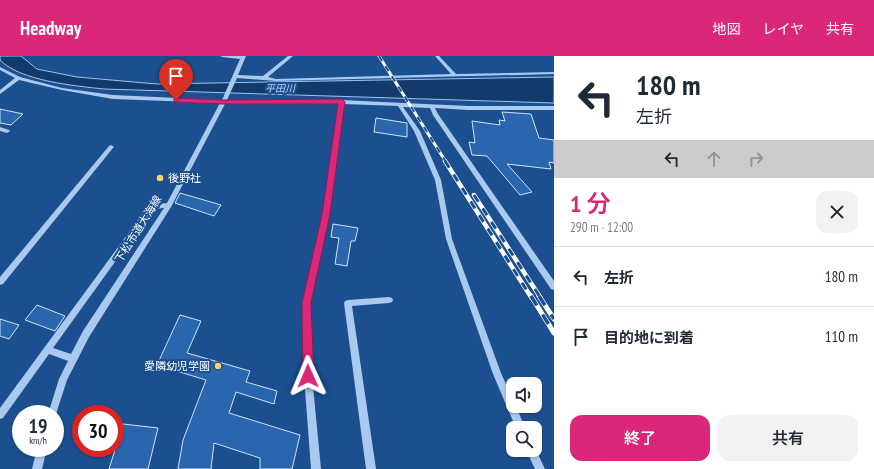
<!DOCTYPE html>
<html lang="ja">
<head>
<meta charset="utf-8">
<style>
  body { margin:0; font-family:"PT Sans Narrow","Noto Sans JP",sans-serif; background:#f2f2f3; color:#1f2937; height:100vh; display:flex; flex-direction:column; font-size:15px; white-space:nowrap }
  * { box-sizing:border-box; margin:0 }
  p { font-size:13px; color:#747a83 }
  .icon { flex:none; width:22px; height:22px; fill:none; stroke:currentColor; stroke-width:2; stroke-linecap:round; stroke-linejoin:round }
  .map { position:relative; flex:1; overflow:hidden }
  .drawer { display:flex; flex-direction:column; background:#fff; width:320px }
  .drawer>* { flex:none }
  .banner { background:#fff; color:#1f2937; overflow:hidden }
  .tools { position:absolute; left:506px; top:321px; display:grid; gap:8px }
  .tools a { display:grid; place-items:center; width:36px; height:36px; border-radius:8px; background:#fff; box-shadow:0 1px 3px #0004; font-size:20px }
  .speed { position:absolute; left:12px; top:349px; display:flex; gap:8px; font-size:20px; font-weight:700; text-align:center }
  .speed>* { display:grid; place-content:center; width:52px; height:52px; border-radius:50%; background:#fff; box-shadow:0 1px 3px #0004; line-height:1 }
  .speed small { font-size:10px; font-weight:400 }
  .speed .limit { border:6px solid #d22; background:#fff; color:#111 }
  .pin { position:absolute; display:grid; place-items:center; width:34px; height:34px; color:#fff; margin:-41px -17px; border-radius:50% 50% 50% 0; rotate:-45deg; box-shadow:0 0 4px #0007 }
  .pin .icon { rotate:45deg }
  .me { position:absolute; width:44px; margin:-22px; rotate:359deg; stroke-linejoin:round; filter:drop-shadow(0 0 3px #0008) }
  .turn { display:flex; align-items:center; gap:14px; height:84px; padding:0 16px; font-size:18px }
  .turn .icon { width:52px; height:52px; stroke-width:2.5 }
  .turn b { display:block; font-size:28px; line-height:34px }
  .lanes { display:flex; align-items:center; height:38px; padding:0 16px; background:#0003; justify-content:center; gap:20px; direction:ltr }
  .lanes .off { opacity:.35 }
  .round { display:grid; place-items:center; flex:none; width:42px; height:42px; border-radius:12px; background:#f2f2f3 }
  .headline { display:flex; align-items:center; justify-content:space-between; height:68px; padding:0 16px }
  h1 { font-size:24px; font-weight:600; line-height:30px; color:#db2777 }
  .cta { display:flex; gap:8px; margin-top:auto; padding:8px 16px }
  .cta a { flex:1; height:46px; border-radius:12px; background:#db2777; color:#fff; font-size:16px; font-weight:600; line-height:46px; text-align:center }
  .cta a+a { background:#f2f2f3; color:#1f2937 }
  ul { padding:0; list-style:none }
  li { display:flex; align-items:center; gap:12px; height:60px; padding:0 16px; border-top:1px solid #e0e1e3 }
  li div { flex:1 }
  li b { display:block; font-size:15px }
  li em { font-style:normal }
  header { display:flex; align-items:center; gap:24px; box-sizing:border-box; height:56px; padding:0 20px; background:#db2777; color:#fff }
  header strong { font-size:19px }
  nav { display:flex; gap:22px; margin-inline-start:auto; font-size:14px }
  main { display:flex; flex:1; min-height:0 }
  .map>svg:first-child { display:block }
  .water { fill:#123a6d; stroke:#9cc4f0 }
  .building { fill:#2a66ad; stroke:#cfe3fa }
  .lines { fill:none; stroke-linecap:round; stroke-linejoin:round }
  .minor { fill:#a9c9ee; fill-rule:evenodd }
  .rail-far2-casing { stroke:#fff; stroke-width:3 }
  .rail-far1-casing { stroke:#fff; stroke-width:4.5 }
  .rail-casing { stroke:#fff; stroke-width:5 }
  .rail-far2 { stroke:#1b4f8f; stroke-width:2; stroke-dasharray:6; stroke-linecap:butt }
  .rail-far1 { stroke:#1b4f8f; stroke-width:3; stroke-dasharray:8; stroke-linecap:butt }
  .rail { stroke:#1b4f8f; stroke-width:3.5; stroke-dasharray:11; stroke-linecap:butt }
  .route { fill:#db2777; stroke:#8e194d }
  .poi-dot { fill:#ffd166; stroke:#1b4f8f; stroke-width:1.5 }
  .labels { text-anchor:middle; stroke-width:4; stroke-linejoin:round; paint-order:stroke }
  .far-water-label { font-size:10px; font-style:italic; fill:#b5d3f5; stroke:#1b4f8f }
  .poi-label { font-size:11px; fill:#fff; stroke:#1b4f8f; text-anchor:start }
  .street-label { font-size:11px; fill:#fff; stroke:#1b4f8f }
</style>
</head>
<body>
<header>
<strong>Headway</strong>
<nav><a>地図</a><a>レイヤ</a><a>共有</a></nav>
</header>
<main>
<div class="map">
<svg width="554" height="413" viewBox="0 0 554 413">
  <rect width="100%" height="100%" fill="#1b4f8f"/>
  <path class="water" d="M0 0H21L37 13 77 21 157 28 554 21V47L104 33C76 30 20 25 0 4Z"/>
  <path class="building" d="M0 53 23 58 11 69 0 67Z
    M502 56 531 58 539 82 554 84V107L549 106 551 113 507 108 532 136 520 139 487 100 472 99 469 86 475 87 472 65 500 69 499 64 505 65Z
    M376 62 407 67V81L374 76Z
    M180 137 221 149 214 160 175 147Z
    M333 168 358 172 355 185H351L347 210 335 208 339 182 331 181Z
    M37 249 65 260 55 275 25 264Z
    M180 259 201 265 187 297 250 315 246 326 277 335 274 348 236 336 229 357 300 379 292 413H260V402L214 387 211 413H178L183 384 206 324 157 309Z
    M0 263 19 269 9 283 0 280Z
    M123 368 158 372 148 413H109Z"/>
  <g class="lines">
    <path class="minor" d="M220 0H246L238 19 263 20 288 0H293L268 21 276 23 451 18 435 0H439L456 18 554 16V18L276 25 237 22 227 44H341L468 50H554V54H468L435 52 438 58 554 225V234L551 233 433 59 430 52 403 51 420 75 441 124 452 183 501 317 513 344V350H516L525 372H516L493 318 446 183 435 124 414 75 398 50 343 48 329 158 310 247 312 320 321 413H311L304 320 302 247 323 158 338 48H225L171 151 89 281 67 324 55 361V358H48L59 323 68 305 49 298 3 362 0 363V352L149 149 167 147 220 47 113 43 62 34 19 24 0 38V34L15 22 0 14V11L20 21 62 32 113 39 222 44 240 3 222 1ZM164 152 83 275 71 298 53 292 153 153Z
      M0 71 9 74 10 75 7 77 0 75Z
      M111 89 114 91 113 92 3 228 0 229V221L109 90Z
      M389 241 392 242 393 244 392 246 389 247 352 250 376 413H366L344 247 345 245 348 244Z
      M37 392H47L42 413H32Z
      M535 392 545 413H535L526 394H535Z"/>
    <g class="rail-far2-casing">
      <path id="rail-far2" d="M379 0 446 106"/>
    </g>
    <g class="rail-far1-casing">
      <path id="rail-far1" d="M445 105 531 241
        M474 139 540 241"/>
    </g>
    <g class="rail-casing">
      <path id="rail" d="M531 240 554 277
        M539 240 554 263"/>
    </g>
    <use href="#rail-far2" class="rail-far2"/>
    <use href="#rail-far1" class="rail-far1"/>
    <use href="#rail" class="rail"/>
  </g>
  <path class="route" d="M176 42 222 44 342 43 345 46 330 158 311 247 314 320 312 324 308 326 304 324 303 320 302 247 322 158 338 48H222L174 46V43Z"/>
  <g class="poi-dot">
    <circle cx="160" cy="122" r="4"/>
    <circle cx="218" cy="310" r="4"/>
  </g>
  <g class="labels">
    <g class="far-water-label">
      <text x="280" y="36">平田川</text>
    </g>
    <g class="poi-label">
      <text x="168" y="126">後野社</text>
      <text x="210" y="314" text-anchor="end">愛隣幼児学園</text>
    </g>
    <g class="street-label">
      <text transform="translate(138 173) rotate(-58)" y="4">下松市道大海線</text>
    </g>
  </g>
</svg>
<div class="tools">
<a><svg class="icon" aria-label="sound" viewBox="0 0 24 24"><path d="M4 9h4l5-4v14l-5-4H4zM17 9q2 3 0 6"/></svg></a>
<a><svg class="icon" aria-label="search" viewBox="0 0 24 24"><circle cx="10" cy="10" r="6"/><path d="M15 15l6 6"/></svg></a>
</div>
<div class="speed"><div>19<small>km/h</small></div><div class="limit">30</div></div>
<div class="pin" style="left:176px;top:44px;background:#d93025"><svg class="icon" aria-label="arrive" viewBox="0 0 24 24"><path d="M6 21V4h12l-3 4 3 4H6"/></svg></div>
<svg class="me" style="left:308px;top:320px" viewBox="-20 -20 40 40"><path d="M0-17L14 15 0 8-14 15z" fill="#db2777" stroke="#fff" stroke-width="4"/></svg>
</div>
<section class="drawer">
<div class="banner">
<div class="turn"><svg class="icon" aria-label="left" viewBox="0 0 24 24"><path d="M17 20v-9H6M10 6l-5 5 5 5"/></svg><div><b>180 m</b>左折</div></div>
<div class="lanes"><svg class="icon" aria-label="left" viewBox="0 0 24 24"><path d="M17 20v-9H6M10 6l-5 5 5 5"/></svg><svg class="icon off" aria-label="ahead" viewBox="0 0 24 24"><path d="M12 20V5M6 11l6-6 6 6"/></svg><svg class="icon off" aria-label="right" viewBox="0 0 24 24"><path d="M7 20v-9h11M14 6l5 5-5 5"/></svg></div>
</div>
<div class="headline"><div><h1>1 分</h1><p>290 m · 12:00</p></div><a class="round"><svg class="icon" aria-label="close" viewBox="0 0 24 24"><path d="M6 6l12 12M18 6L6 18"/></svg></a></div>
<ul>
<li><svg class="icon" aria-label="left" viewBox="0 0 24 24"><path d="M17 20v-9H6M10 6l-5 5 5 5"/></svg><div><b>左折</b></div><em>180 m</em></li>
<li><svg class="icon" aria-label="arrive" viewBox="0 0 24 24"><path d="M6 21V4h12l-3 4 3 4H6"/></svg><div><b>目的地に到着</b></div><em>110 m</em></li>
</ul>
<div class="cta"><a>終了</a><a>共有</a></div>
</section>
</main>
</body>
</html>
